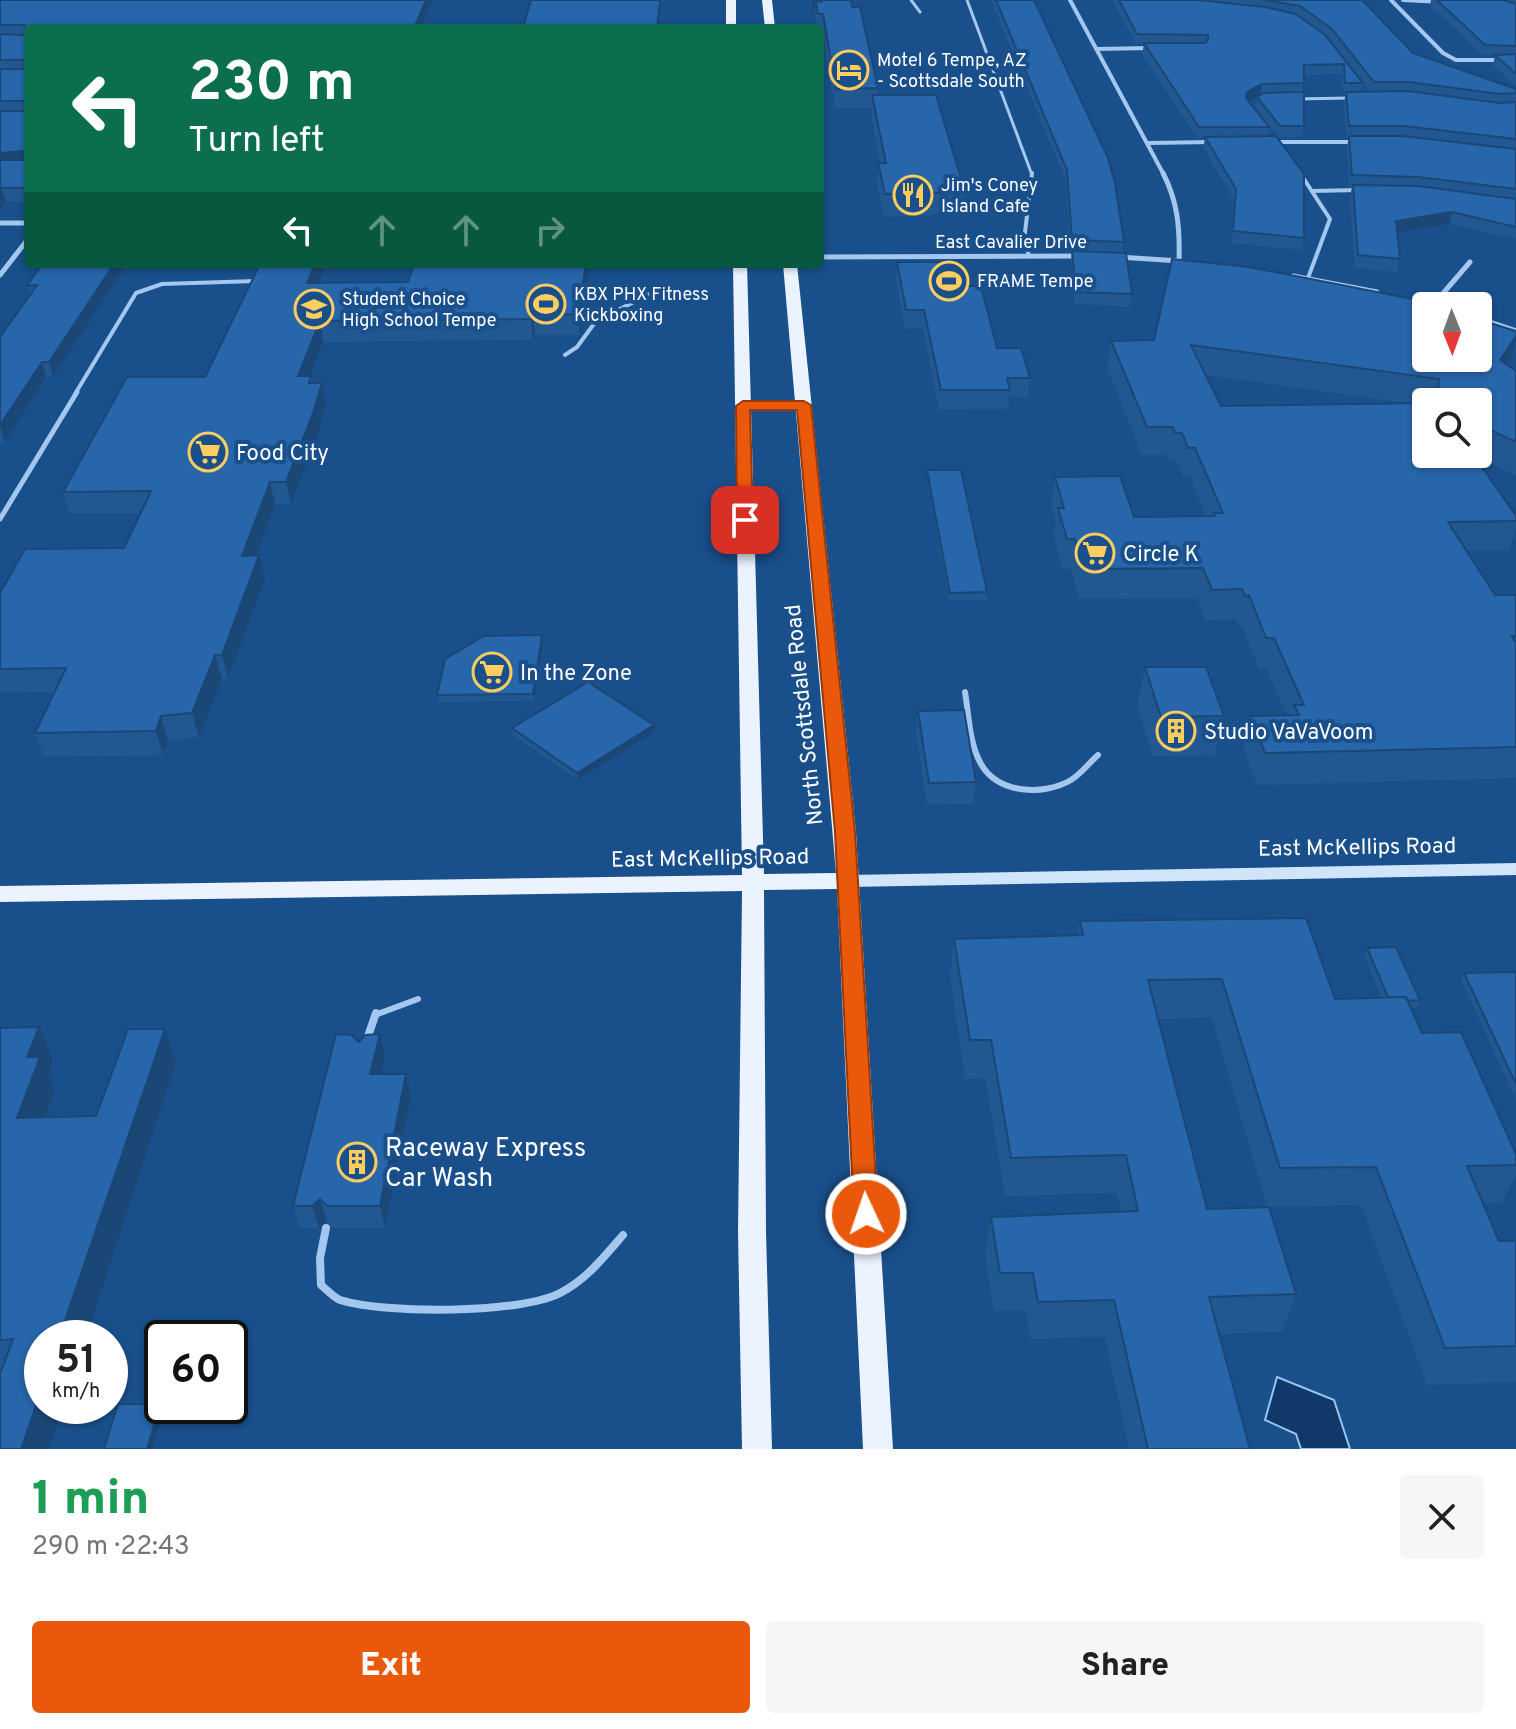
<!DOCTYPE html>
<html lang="en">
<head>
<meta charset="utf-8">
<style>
  body { margin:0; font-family:Overpass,sans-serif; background:#f6f6f6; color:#202124; height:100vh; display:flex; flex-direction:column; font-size:30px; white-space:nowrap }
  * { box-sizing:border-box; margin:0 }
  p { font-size:26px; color:#757577 }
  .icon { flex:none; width:44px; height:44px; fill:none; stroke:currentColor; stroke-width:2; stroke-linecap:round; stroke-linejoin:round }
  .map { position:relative; height:1449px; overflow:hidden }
  .side { display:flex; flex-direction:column; background:#fff; flex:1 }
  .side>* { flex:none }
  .banner { position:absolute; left:24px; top:24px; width:800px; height:244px; border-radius:8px; box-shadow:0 2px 6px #0004; background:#0b6e4f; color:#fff; overflow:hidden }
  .needle { width:52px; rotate:179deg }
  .controls { position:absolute; left:1412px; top:292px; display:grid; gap:16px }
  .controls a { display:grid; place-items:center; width:80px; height:80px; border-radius:8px; background:#fff; box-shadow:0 2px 6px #0004; font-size:40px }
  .speed { position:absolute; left:24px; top:1320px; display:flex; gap:16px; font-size:40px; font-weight:700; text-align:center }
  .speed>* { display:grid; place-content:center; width:104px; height:104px; border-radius:50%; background:#fff; box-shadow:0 2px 6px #0004; line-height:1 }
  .speed small { font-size:20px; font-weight:400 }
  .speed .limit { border:4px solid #111; border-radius:12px; background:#fff; color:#111 }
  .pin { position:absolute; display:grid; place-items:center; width:68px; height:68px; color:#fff; margin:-34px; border-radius:16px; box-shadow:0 4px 12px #0006 }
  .me { position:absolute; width:88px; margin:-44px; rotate:357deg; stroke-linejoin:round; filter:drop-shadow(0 0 6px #0008) }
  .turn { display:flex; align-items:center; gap:28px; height:168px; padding:0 32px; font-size:36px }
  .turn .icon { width:104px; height:104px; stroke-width:2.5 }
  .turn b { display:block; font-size:56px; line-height:68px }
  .lanes { display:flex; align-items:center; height:76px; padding:0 32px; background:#0003; justify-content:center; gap:40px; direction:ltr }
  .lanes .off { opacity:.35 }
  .round { display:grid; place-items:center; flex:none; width:84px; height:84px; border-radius:8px; background:#f6f6f6 }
  .head { display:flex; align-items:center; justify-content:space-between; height:136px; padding:0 32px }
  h1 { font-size:48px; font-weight:800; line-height:60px; color:#1e9e55 }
  .cta { display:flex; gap:16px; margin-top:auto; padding:16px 32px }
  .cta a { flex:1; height:92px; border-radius:8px; background:#ea580c; color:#fff; font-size:32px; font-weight:800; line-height:92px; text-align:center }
  .cta a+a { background:#f6f6f6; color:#202124 }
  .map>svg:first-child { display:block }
  .water { fill:#103969; stroke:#96c3f0; stroke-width:2 }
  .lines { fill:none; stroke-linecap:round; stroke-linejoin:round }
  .lane-far4 { stroke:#a3c7ee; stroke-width:3 }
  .lane-far3 { stroke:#a3c7ee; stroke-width:4 }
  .lane-far2 { stroke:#a3c7ee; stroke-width:5 }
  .lane-far1 { stroke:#a3c7ee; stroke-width:6 }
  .lane { stroke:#a3c7ee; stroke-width:8 }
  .street-far1 { stroke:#a3c7ee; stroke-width:4 }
  .street { stroke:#a3c7ee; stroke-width:5 }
  .secondary { fill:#d0e4fa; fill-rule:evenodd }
  .primary { fill:#eaf3ff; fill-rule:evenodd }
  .wall { fill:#225892; fill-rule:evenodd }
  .shaded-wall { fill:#1b4777 }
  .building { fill:#2766aa; stroke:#1b4777; stroke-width:2 }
  .route { fill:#ea580c; stroke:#983908; stroke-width:2 }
  .labels { text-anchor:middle; stroke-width:8; stroke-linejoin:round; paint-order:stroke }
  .far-poi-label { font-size:18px; fill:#fff; stroke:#194f8b; text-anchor:start }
  .far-street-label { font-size:18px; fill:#fff; stroke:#194f8b }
  .poi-label { font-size:22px; fill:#fff; stroke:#194f8b; text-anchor:start }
  .street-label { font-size:22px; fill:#fff; stroke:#194f8b }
  .near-poi-label { font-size:26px; fill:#fff; stroke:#194f8b; text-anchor:start }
</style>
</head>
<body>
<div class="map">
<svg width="1516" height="1449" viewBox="0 0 1516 1449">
  <rect width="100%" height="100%" fill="#194f8b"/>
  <path class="water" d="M1277 1377 1334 1400 1350 1449H1301L1296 1434 1265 1420Z"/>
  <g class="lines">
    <path class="lane-far4" d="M911 0 920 12
      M967 0 1032 175
      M1296 99 1349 98"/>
    <path class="lane-far3" d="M1300 173 1330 219 1308 278
      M1313 191 1358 190
      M1029 255 1024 241 1032 173
      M565 355 577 347 596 321 650 294
      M75 394 136 293 162 284 259 281"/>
    <path class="lane-far2" d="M743 406 800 405
      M0 519 77 392"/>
    <path class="lane-far1" d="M965 692C969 716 969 743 981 764 998 794 1044 796 1071 780 1081 774 1089 763 1098 755
      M375 1015 418 999"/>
    <path class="lane" d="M366 1042 376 1013
      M326 1228 320 1258 321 1285C327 1290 333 1297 340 1300 385 1314 519 1314 560 1293 586 1280 604 1257 623 1235"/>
    <path class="street-far1" d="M1070 0 1164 175
      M1391 0 1443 53 1456 60H1502
      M1403 0 1442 2
      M1096 49 1151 48
      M1270 142H1356
      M1149 143 1212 142"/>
    <path class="street" d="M1163 173C1178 202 1180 229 1179 261
      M0 223H28
      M820 257 1080 256
      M1118 257 1180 261
      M0 275 28 239
      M1293 276 1377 292
      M1414 301 1437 306
      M1433 305 1470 262
      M1478 318 1516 331"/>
    <path class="secondary" d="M1516 863V875L848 887 842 885 839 881 842 877 848 875Z"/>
    <path class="primary" d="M726 0H736V28H726Z
      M762 0H772L775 28H765Z
      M733 264H747L764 874 836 873 783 264H797L856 832 893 1449H863L837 889 764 890 766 1232 772 1449H742L738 1232 742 891 0 902V886L742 875Z"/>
  </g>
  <path class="wall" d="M0 0H433L421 28H28V202H6L0 209Z
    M821 0H851L878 88V95L965 192 963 214 884 217 877 185 878 163H880L871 116 872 108H835L823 33H820V28H817L815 19 816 1 821 2Z
    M991 0H1034L1124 242 1122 253 1132 294 1130 307 1074 304 1071 263 1072 252H1070L1066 181Z
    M1112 0H1362L1413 53 1516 89V239L1449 224 1397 232 1400 259 1397 272 1355 268 1350 197 1352 187H1349L1347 147 1349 137H1346L1344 102 1346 93H1343L1342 74 1304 75 1302 92 1304 126 1302 137H1278L1255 107 1257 97 1261 95 1249 101 1269 127 1267 136 1304 238 1301 250 1231 243 1234 200 1203 148 1205 138H1197L1142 54 1144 44H1136ZM1327 37 1330 39 1370 91H1361L1363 83Z
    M1431 0H1516V87L1493 65 1495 55H1482L1430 5Z
    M897 262 966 286 997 348 1030 378 1028 397H1009L1008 409 939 410 923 328 905 329 896 280Z
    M42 264H189V265L126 266 53 377H46L5 442H0V337L30 295 27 286Z
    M260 264H327L319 283 408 282 414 264H600V268H590L580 335H535L533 340 323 342 310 376H311L313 383H322L326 404 318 435 291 504H275L256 555H259L265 579 228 679H222L199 737 168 741 163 755 44 757 35 733 54 692 0 693V593L124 548 140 514H70L63 492 205 377Z
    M1422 303 1510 358 1506 364 1516 371V476L1473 454H1478V402H1426V454L1516 521V529L1509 550 1467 551 1495 595H1516V778L1257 785 1243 747 1250 716 1287 715 1266 669H1259L1242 626H1238L1235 619 1205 620 1197 598 1079 599 1071 569H1062L1054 537 1056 521 1051 506 1055 477 1134 517H1206L1190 477H1183L1177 461H1170L1167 455H1142L1107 368 1111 341 1154 340ZM1206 375 1340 394 1408 403 1221 406Z
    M927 470 987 592V600H949L927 477Z
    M542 635 543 643 534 701 438 702 437 695Z
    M1145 667 1224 716 1215 755 1153 756 1137 706Z
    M918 711 976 782 973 804 927 805 916 733Z
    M654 725V732L578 780 513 735 512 728Z
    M1080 921 1335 999 1382 997 1364 956 1367 948 1420 1000 1417 1008H1411L1422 1033 1516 1154V1175L1502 1203H1483L1499 1241H1516V1382L1427 1385 1361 1205 1267 1207 1212 1018 1157 1019 1207 1209 1296 1294 1282 1332 1219 1334 1250 1449H1129L1105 1337 1030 1339 1026 1310 994 1311 985 1255 991 1217 1121 1212 1117 1193 1005 1196 985 1078 965 1079 950 977 954 939 1077 935Z
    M1516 972V1100L1461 980 1464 973Z
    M0 1028 53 1060 48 1074 55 1090 45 1117 96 1116 165 1029 176 1062 86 1338H42V1406H64L49 1449H0Z
    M380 1034 385 1057 381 1074H406L411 1097 385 1228H333L327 1221 319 1228H300L293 1206 359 1042Z"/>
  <path class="shaded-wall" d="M426 0H433L421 28H414Z
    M660 0H661L659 28H657Z
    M812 0H815V9L812 12Z
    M1262 84 1260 95 1245 103 1247 92Z
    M24 151 28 164 0 167V153Z
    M1 188 6 202 0 209V190Z
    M1452 212 1449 224 1393 233 1396 221Z
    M114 264H126V266L53 377 49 362Z
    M315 264H327L311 303 307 283Z
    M586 264H590V268L580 335 578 314Z
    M533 315 535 335 533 340 531 319Z
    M320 321 323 342 302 397 298 376Z
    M1516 336V341L1510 358 1491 387 1500 360Z
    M42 362 46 377 5 442 0 425Z
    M322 383 326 404 318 435 291 504 286 482Z
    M270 482 275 504 248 579 242 556Z
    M259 555 265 579 228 679 222 655Z
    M542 635 543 643 534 701 533 694Z
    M215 655 222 679 199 737 192 713Z
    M161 716 168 741 163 755 156 731Z
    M654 725V732L578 780 577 773Z
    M39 1027 53 1060 48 1074 55 1090 32 1151 17 1118 27 1057Z
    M165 1029 176 1062 86 1338H59Z
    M380 1034 385 1057 376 1097 370 1074Z
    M406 1074 411 1097 385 1228 380 1206Z
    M320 1199 327 1221 319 1228 312 1206Z
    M42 1388V1406H64L49 1449H21Z
    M160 1404 163 1411 152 1449H147Z"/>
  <path class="building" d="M0 0H426L414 28H28L25 25H0Z
    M531 0H660L657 28H523Z
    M823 0H851L852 7H860L878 88 836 89 823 14H818L816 1 821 2Z
    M996 0H1034L1108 158 1115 183 1124 242 1072 240 1067 170Z
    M1119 0H1198L1265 7 1296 14 1325 35 1363 83H1345L1344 64 1304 65V83L1262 84 1247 92 1246 98 1269 127H1199L1144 43H1205L1208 40V35L1137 34Z
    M1263 0H1362L1413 53 1516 89V93L1500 94 1409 82H1374L1332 29 1300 6Z
    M1437 0H1504L1516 4V46L1485 45Z
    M28 31V64L25 60H0V34L25 35Z
    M1516 54V74L1495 55Z
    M28 66V104L24 101H0V69H24Z
    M1408 91 1500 103 1516 102V139L1404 126H1349L1346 92Z
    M1304 92V126H1280L1257 97 1264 93Z
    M872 95H936L965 192 885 194 878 163H886Z
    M28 107V155L24 151 0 153V111H25Z
    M1276 136 1304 174V238L1233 231 1236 189 1205 137Z
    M1349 136H1403L1516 149V189L1418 177 1352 175Z
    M28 156V188H1L0 190V160H24Z
    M1353 185 1418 186 1516 199V227L1452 212 1396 221 1400 259 1358 255Z
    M1072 251 1126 253 1132 294 1076 292Z
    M1172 259 1249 267 1423 301 1422 303 1432 306H1426V358H1478V319L1516 331V336L1500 360 1516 371V442L1478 424V402H1437L1439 379 1191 345 1221 406 1426 403V454H1473L1516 516V521L1448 522 1495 595H1516V636H1512L1516 643V747L1265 753 1250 716 1299 715 1294 705H1304L1274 638H1266L1249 595 1245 596 1242 589 1212 590 1203 568 1084 569 1075 539H1067L1058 508H1064L1055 477 1120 476 1134 517 1215 516 1213 513H1223L1195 448H1188L1182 433H1175L1173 427H1147L1111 341 1154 340Z
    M897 262H959L966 286H981L997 348H1021L1030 378H1007L1010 390H941L924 310H906Z
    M42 264H114L49 362H42L0 425V337L37 285 27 286Z
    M260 264H315L307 283 408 282 414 264H586L578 314 533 315 531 319 320 321 298 376H311L309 383H322L313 413 286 482H270L242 556 259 555 222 655H215L192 713 161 716 156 731 35 733 66 668 0 669V593L25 549 124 548 151 491 63 492 127 377H205Z
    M927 470H961L987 592 950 593Z
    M542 635 533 694 437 695 445 659 484 636Z
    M1145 667H1206L1224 716 1161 717Z
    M588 682 654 725 577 773 512 728Z
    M964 710 976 782 929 783 918 711Z
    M1306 918 1335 999 1406 997 1422 1033 1461 1032 1516 1154V1165L1467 1166 1499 1241H1516V1346L1445 1348 1376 1167 1280 1168 1222 979 1148 980 1207 1209 1269 1207 1296 1294 1209 1297 1250 1449H1148L1114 1300 1038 1302 1033 1273H1000L991 1217 1138 1211 1126 1155 1011 1158 991 1040H970L954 939 1083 935 1080 921Z
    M1396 947 1420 1000 1408 1001 1406 997H1388L1367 948Z
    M1516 972V1084L1464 973Z
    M39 1027 27 1057H40L17 1118 96 1116 128 1029H165L59 1338H42V1388L21 1449H0V1374L13 1339 0 1340V1028Z
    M336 1034 351 1035 359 1042 365 1035 380 1034 370 1074H406L380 1206H327L320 1199 312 1206H293Z
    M118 1404H160L147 1449H104Z"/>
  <path class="route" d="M804 401 811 405 855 832 878 1214 875 1222 866 1225 857 1222 854 1214 835 832 797 410H750L753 520 745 525 737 520 736 406 743 401Z"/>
  <defs>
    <g id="hotel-ring" transform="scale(2)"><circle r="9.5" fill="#194f8b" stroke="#ffcc60" stroke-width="1.5"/><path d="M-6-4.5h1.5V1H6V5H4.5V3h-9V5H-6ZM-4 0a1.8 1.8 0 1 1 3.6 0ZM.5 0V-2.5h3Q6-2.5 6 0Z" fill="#ffcc60"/></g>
    <g id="restaurant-ring" transform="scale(2)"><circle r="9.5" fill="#194f8b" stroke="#ffcc60" stroke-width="1.5"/><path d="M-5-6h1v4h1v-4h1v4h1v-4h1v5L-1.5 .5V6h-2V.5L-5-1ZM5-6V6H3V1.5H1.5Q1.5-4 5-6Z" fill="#ffcc60"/></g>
    <g id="stadium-ring" transform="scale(2)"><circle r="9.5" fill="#194f8b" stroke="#ffcc60" stroke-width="1.5"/><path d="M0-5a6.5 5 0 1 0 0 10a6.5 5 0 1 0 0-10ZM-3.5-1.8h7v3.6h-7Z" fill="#ffcc60"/></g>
    <g id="school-ring" transform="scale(2)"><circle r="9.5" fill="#194f8b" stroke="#ffcc60" stroke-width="1.5"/><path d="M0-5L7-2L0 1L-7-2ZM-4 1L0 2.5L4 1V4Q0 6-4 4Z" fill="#ffcc60"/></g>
    <g id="supermarket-ring" transform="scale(2)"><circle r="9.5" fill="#194f8b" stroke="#ffcc60" stroke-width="1.5"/><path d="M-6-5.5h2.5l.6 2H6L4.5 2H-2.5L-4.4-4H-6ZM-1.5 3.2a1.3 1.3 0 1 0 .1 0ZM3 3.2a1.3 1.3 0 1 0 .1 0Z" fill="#ffcc60"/></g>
    <g id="building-ring" transform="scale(2)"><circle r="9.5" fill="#194f8b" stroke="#ffcc60" stroke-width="1.5"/><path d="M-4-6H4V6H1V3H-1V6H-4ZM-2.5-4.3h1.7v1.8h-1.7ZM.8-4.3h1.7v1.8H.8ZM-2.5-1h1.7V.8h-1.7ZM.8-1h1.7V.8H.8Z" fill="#ffcc60"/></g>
  </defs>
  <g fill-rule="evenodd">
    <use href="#hotel-ring" x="849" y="70"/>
    <use href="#restaurant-ring" x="913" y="195"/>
    <use href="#stadium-ring" x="949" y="281"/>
    <use href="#stadium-ring" x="546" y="304"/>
    <use href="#school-ring" x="314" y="309"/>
    <use href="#supermarket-ring" x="208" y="452"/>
    <use href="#supermarket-ring" x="1095" y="553"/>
    <use href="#supermarket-ring" x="492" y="672"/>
    <use href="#building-ring" x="1176" y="731"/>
    <use href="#building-ring" x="357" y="1162"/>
  </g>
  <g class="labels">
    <g class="far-poi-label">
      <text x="877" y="66">Motel 6 Tempe, AZ<tspan x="877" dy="21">- Scottsdale South</tspan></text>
      <text x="941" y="191">Jim's Coney<tspan x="941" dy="21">Island Cafe</tspan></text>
      <text x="977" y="287">FRAME Tempe</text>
      <text x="574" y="300">KBX PHX Fitness<tspan x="574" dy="21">Kickboxing</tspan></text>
      <text x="342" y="305">Student Choice<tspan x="342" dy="21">High School Tempe</tspan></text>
    </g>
    <g class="far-street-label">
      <text x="1011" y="248">East Cavalier Drive</text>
    </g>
    <g class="poi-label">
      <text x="236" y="460">Food City</text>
      <text x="1123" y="561">Circle K</text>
      <text x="520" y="680">In the Zone</text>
      <text x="1204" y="739">Studio VaVaVoom</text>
    </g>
    <g class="street-label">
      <text transform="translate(803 715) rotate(-96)" y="8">North Scottsdale Road</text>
      <text transform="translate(1357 846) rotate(-1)" y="8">East McKellips Road</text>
      <text transform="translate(710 857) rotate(-1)" y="8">East McKellips Road</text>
    </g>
    <g class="near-poi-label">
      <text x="385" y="1156">Raceway Express<tspan x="385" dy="30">Car Wash</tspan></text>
    </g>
  </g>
</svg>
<div class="controls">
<a><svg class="needle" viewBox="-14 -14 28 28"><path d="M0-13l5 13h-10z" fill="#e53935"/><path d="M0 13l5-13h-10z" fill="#757577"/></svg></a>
<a><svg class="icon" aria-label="search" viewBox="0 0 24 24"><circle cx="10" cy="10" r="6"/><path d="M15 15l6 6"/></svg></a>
</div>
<div class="speed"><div>51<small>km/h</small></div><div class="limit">60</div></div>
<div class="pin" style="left:745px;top:520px;background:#d93025"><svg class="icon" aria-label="arrive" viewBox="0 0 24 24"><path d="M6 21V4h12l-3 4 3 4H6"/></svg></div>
<svg class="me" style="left:866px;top:1214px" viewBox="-20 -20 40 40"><circle r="17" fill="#ea580c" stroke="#fff" stroke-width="3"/><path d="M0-11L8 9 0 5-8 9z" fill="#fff"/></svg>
<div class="banner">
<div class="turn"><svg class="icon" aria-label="left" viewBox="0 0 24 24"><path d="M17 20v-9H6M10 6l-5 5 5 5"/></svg><div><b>230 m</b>Turn left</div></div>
<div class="lanes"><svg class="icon" aria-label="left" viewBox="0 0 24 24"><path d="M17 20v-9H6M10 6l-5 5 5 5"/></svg><svg class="icon off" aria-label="ahead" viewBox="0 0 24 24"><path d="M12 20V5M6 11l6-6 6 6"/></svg><svg class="icon off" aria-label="ahead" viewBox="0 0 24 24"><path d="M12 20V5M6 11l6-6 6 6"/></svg><svg class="icon off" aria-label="right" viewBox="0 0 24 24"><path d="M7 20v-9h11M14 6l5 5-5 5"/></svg></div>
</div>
</div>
<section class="side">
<div class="head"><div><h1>1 min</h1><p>290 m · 22:43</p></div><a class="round"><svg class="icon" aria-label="close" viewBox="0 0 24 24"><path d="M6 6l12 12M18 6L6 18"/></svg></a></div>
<div class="cta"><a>Exit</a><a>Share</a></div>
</section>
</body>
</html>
